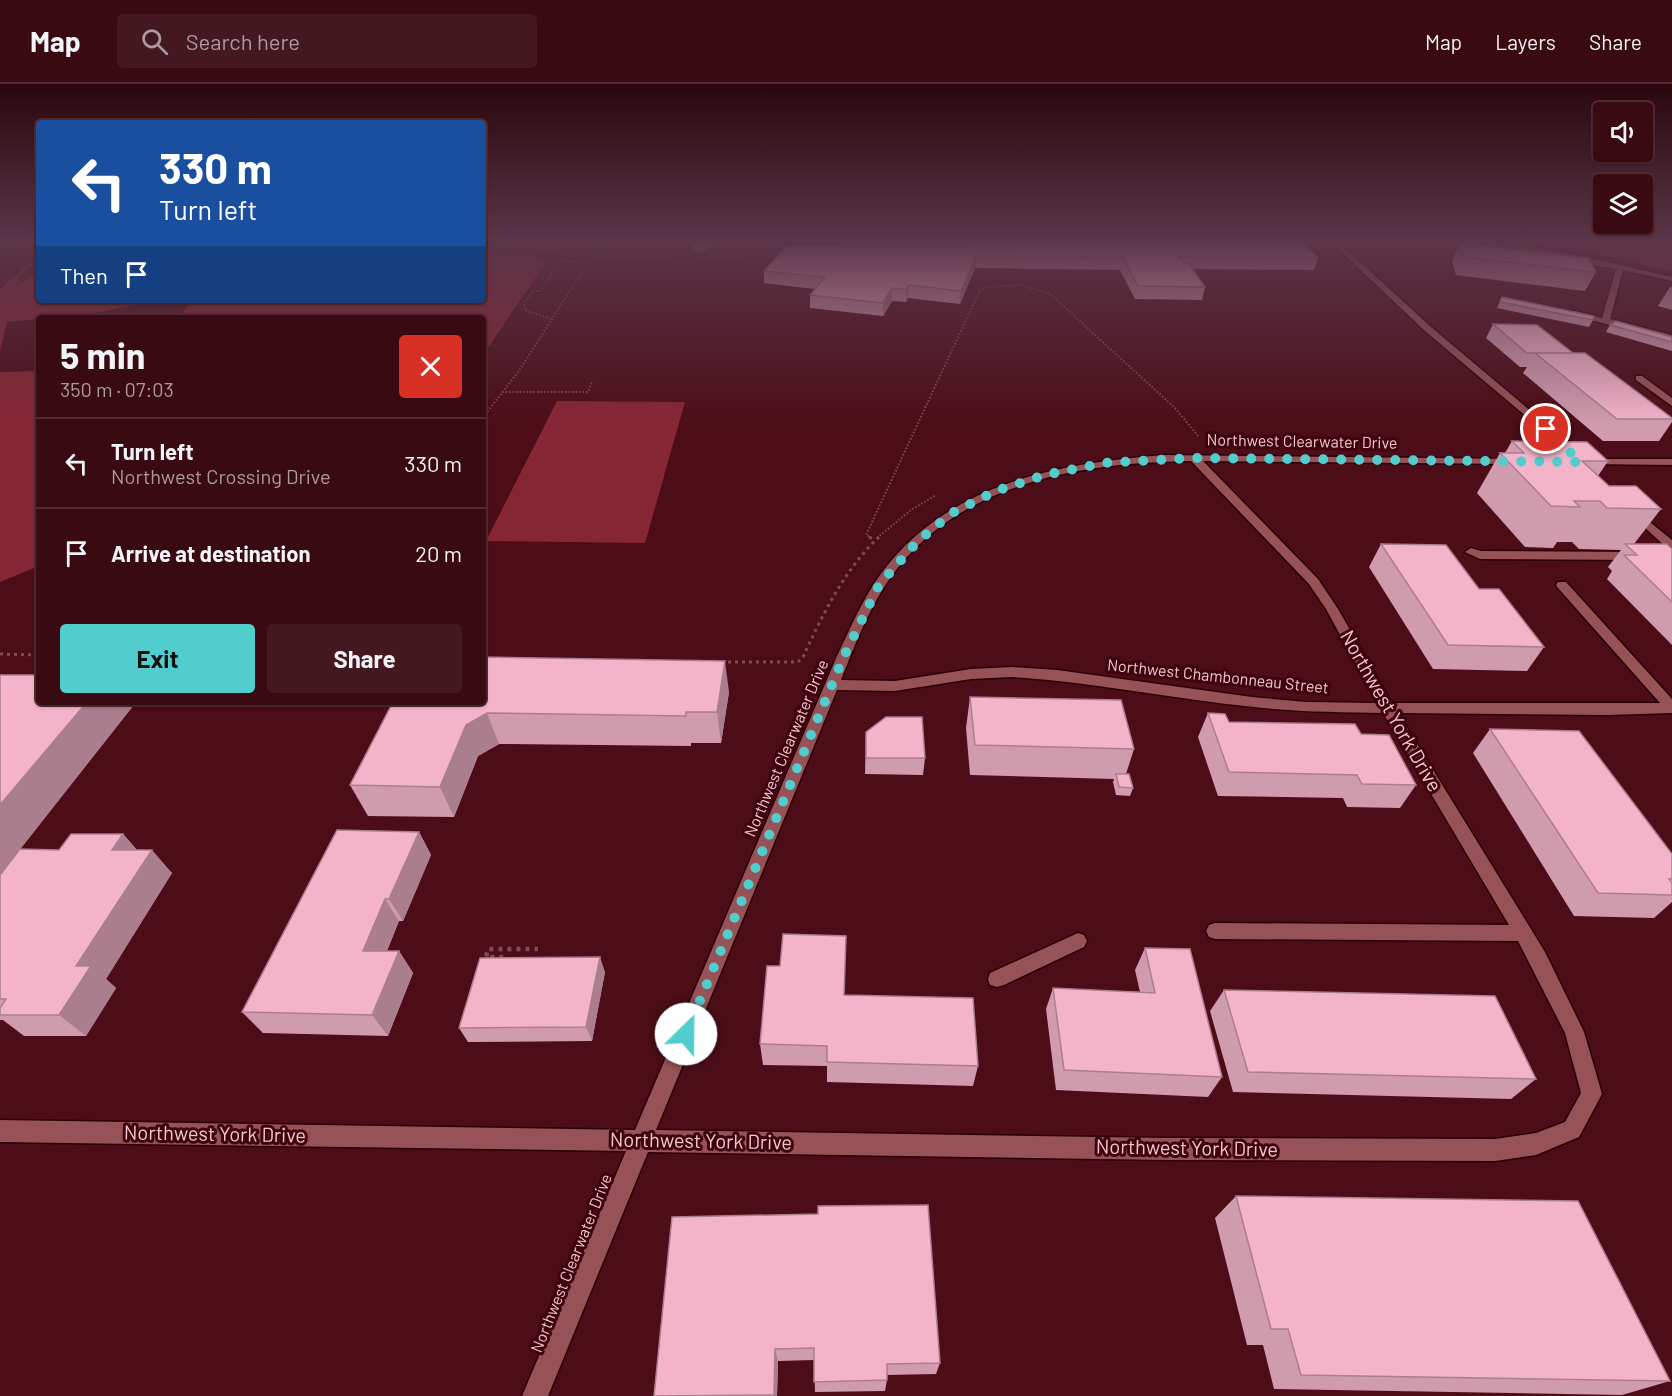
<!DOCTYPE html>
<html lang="en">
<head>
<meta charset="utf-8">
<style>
  body { margin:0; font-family:Barlow,sans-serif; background:#441820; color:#f1f3f6; height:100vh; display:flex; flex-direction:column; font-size:22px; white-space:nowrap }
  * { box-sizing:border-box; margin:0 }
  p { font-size:20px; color:#ab9a9f }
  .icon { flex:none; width:33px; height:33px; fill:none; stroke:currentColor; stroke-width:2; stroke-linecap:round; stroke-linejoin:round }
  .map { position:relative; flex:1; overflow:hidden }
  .sheet { position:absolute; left:36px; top:231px; width:450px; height:390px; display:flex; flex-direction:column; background:#390a12; border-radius:6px; box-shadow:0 2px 4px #0004,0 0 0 2px #532b32 }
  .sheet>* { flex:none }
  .hud { position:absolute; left:36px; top:36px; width:450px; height:183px; border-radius:6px; box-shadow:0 2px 4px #0004,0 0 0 2px #532b32; background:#1a4fa0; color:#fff; overflow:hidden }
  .tools { position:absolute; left:1593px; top:18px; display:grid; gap:12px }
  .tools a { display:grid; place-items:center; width:60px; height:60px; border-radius:6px; background:#390a12; box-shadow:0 2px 4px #0004,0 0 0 2px #532b32; font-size:30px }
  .pin { position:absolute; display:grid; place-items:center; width:51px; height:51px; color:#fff; margin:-26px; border:3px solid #fff; border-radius:50%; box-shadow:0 2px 6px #0007 }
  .me { position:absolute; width:66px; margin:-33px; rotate:23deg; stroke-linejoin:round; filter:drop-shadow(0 0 4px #0008) }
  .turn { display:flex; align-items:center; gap:21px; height:126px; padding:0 24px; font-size:27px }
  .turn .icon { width:78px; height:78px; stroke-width:2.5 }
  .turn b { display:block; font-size:42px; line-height:51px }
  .then { display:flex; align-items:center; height:57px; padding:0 24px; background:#0003; gap:12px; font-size:22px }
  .round { display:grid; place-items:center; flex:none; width:63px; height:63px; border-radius:6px; background:#441820 }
  .summary { display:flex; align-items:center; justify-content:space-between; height:102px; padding:0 24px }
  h1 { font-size:36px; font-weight:700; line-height:45px }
  .primary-button { display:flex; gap:12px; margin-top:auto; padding:12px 24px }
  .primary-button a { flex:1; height:69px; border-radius:6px; background:#52cdce; color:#111; font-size:24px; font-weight:700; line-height:69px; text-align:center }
  .primary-button a+a { background:#441820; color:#f1f3f6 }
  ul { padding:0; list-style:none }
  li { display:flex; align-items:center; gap:18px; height:90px; padding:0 24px; border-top:2px solid #532b32 }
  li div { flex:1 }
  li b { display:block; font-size:22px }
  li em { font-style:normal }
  header { display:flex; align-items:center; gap:36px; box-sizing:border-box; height:84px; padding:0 30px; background:#390a12; border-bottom:2px solid #532b32 }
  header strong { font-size:28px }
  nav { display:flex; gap:33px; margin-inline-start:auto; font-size:21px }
  .search { width:420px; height:54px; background:#441820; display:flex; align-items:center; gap:15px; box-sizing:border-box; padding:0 21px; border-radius:6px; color:#ab9a9f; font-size:22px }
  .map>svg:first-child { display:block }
  .green { fill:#862635 }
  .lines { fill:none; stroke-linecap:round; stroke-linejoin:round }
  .minor-casing { stroke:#2a0006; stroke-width:3 }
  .path-far2 { stroke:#824a52; stroke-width:2; stroke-dasharray:1.5 2; stroke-linecap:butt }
  .path-far1 { stroke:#824a52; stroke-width:3; stroke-dasharray:3 4; stroke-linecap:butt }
  .path { stroke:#824a52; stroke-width:4.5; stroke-dasharray:4 5; stroke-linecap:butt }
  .minor { fill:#975257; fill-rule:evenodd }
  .wall { fill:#d19bae }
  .shaded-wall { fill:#aa7e8d }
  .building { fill:#f3b4ca; stroke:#aa7e8d; stroke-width:1.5 }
  .route { stroke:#52cdce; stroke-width:10; stroke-dasharray:0 18 }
  .labels { text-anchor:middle; stroke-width:6; stroke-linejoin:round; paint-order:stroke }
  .street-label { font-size:16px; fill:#f2c9cb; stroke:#40020f }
  .near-street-label { font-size:20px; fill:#f2c9cb; stroke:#40020f }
</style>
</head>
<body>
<header>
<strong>Map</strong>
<div class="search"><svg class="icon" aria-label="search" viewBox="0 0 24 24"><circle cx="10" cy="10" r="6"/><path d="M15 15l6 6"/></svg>Search here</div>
<nav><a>Map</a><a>Layers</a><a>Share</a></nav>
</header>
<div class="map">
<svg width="1672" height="1312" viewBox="0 0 1672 1312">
  <rect width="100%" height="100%" fill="#4c0d18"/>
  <path class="green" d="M1519 156H1672V187L1585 167Z
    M483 171H531L546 178 483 271V234H178L193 216H483Z
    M30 179H33L18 194 21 196 15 202 39 189V216H156L101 228 7 238 0 267V205C10 196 20 189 30 179Z
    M39 287V482L0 498V288Z
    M557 317 685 318 645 459 486 457Z"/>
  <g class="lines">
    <g class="minor-casing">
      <path id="minor" d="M11 156 10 157 0 162V157Z
        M679 156H693L690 158Z
        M1329 156H1336L1431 243 1533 329 1578 370V374H1570L1527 333 1425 247Z
        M1457 156C1525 156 1605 178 1672 193V197L1623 186 1610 235 1672 251V257L1572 231V227H1575L1602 234 1616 185Z
        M1636 292H1642L1672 314V322L1636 296Z
        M1165 371 1520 375 1521 377 1516 380 1203 377 1318 495 1338 525 1392 619H1660L1558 504 1556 501 1558 498H1566L1672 615V629L1608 631 1398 629 1545 868 1584 948 1602 1010 1579 1053 1536 1071 1495 1077 1167 1076 648 1068 548 1312H522L626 1067 0 1058V1036L635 1046 837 572C850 545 862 516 880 491 947 399 1058 379 1165 371ZM1191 377 1309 500 1326 525 1377 619 1306 618 1252 613 1057 586 1012 583 971 585 895 597 841 596C854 563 868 527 888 497 956 398 1080 379 1191 377ZM1012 593C1093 598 1173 615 1254 623 1297 628 1340 628 1383 629L1509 841 1215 839 1209 841 1206 847 1209 853 1215 855 1518 857 1565 949 1581 1009 1565 1038 1536 1049 1495 1055 1167 1054 656 1046 837 606 895 607 971 595Z
        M1588 375H1672V381L1584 380 1583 378Z
        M1635 426 1672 456V466L1668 465 1631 431 1629 429Z
        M1471 464 1481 467 1636 468 1642 472 1636 476 1480 475 1465 468Z
        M1078 849 1084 851 1087 857 1084 863 1004 901 997 903 990 901 988 895 990 889Z"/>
    </g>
    <path class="path-far2" d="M499 166 565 167 541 207H533L524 220 525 226 551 235
      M597 172 625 156
      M700 173H745
      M560 177H588
      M502 308H588L592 298
      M483 333 519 287 589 177 597 172 672 173
      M872 454 866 451 980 206 988 203 1021 201 1050 210 1175 324 1199 353
      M877 454 911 426 936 411"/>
    <path class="path-far1" d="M869 453 875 456
      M0 570 39 571
      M721 578H798L803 573C823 530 844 486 879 453"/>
    <path class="path" d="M504 879 506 873H486L488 865H538"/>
    <use href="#minor" class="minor"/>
  </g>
  <path class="wall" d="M962 156H1301L1318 174 1314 186 1192 185 1205 203 1202 216 1135 215 1120 186 975 184 960 220 908 214 906 218 892 217 883 232 810 224V211L815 205 764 199V187L962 159Z
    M692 159 718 160 701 168 692 165Z
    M1460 159 1596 188 1585 207 1456 191 1452 177Z
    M1670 203H1672V226L1658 222Z
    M1502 213 1593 236 1589 243 1497 224Z
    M1493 240 1573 269 1672 334V338L1659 357H1603L1523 289 1527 283H1520L1486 254Z
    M1610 241 1672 253V267L1606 248Z
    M1512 357 1608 377 1598 392 1609 402 1661 425 1634 460 1672 465V561L1607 495 1612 487 1608 483 1621 466 1579 465 1572 458H1557L1553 464 1525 463 1477 409 1500 369H1505Z
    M1381 460 1479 505 1544 563 1527 587 1433 585 1369 483Z
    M0 591 39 618H130L133 622 20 765 59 766 123 750 137 766 172 789 106 895 116 904 86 952H24L3 936H0Z
    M729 608 721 659H691V662L499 660 478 672 454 733 368 732 350 701 393 618Z
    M970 613 1134 665 1126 690 1133 704 1130 712 1116 711 1113 698 1114 695 970 691 966 644Z
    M1208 629 1229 638 1361 650 1416 701 1400 724 1347 723 1343 714 1218 712 1198 653Z
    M1490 645 1672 770V818L1654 834 1574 832 1473 669Z
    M866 648 925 674 923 691 865 690Z
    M419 748 431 771 403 837H399L387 867H399L413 889 388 952 263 949 242 928Z
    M1145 864 1222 993 1208 1013 1056 1006 1046 925 1053 904 1140 908 1135 886Z
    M605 888 592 957 468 958 459 944Z
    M1224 906 1536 995 1511 1015 1233 1008 1210 927Z
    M845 911 978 982 973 1002 827 998V982L763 981 760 960Z
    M1236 1112 1670 1297 1622 1311 1274 1305 1263 1261H1247L1215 1134Z
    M672 1133 940 1279 936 1290 887 1291V1296L885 1307 815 1308 814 1276 778 1277 777 1312H654Z"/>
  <path class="shaded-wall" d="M713 156H718V160L701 168V162Z
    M976 172 975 184 960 220 961 207Z
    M909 201 908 214 906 218V205Z
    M892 204V217L883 232V219Z
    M725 577 729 608 721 659 717 628Z
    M87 618H130L133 622 0 791V721Z
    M487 629 499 660 478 672 454 733 440 703 466 641Z
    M419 748 431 771 403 837 389 815Z
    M123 750 144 774 112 766Z
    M152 766 172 789 106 895 116 904 86 952 59 931 76 882Z
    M385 815 399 837 378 888 363 867Z
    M399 867 413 889 388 952 372 931Z
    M600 873 605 888 592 957 586 943Z
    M775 1265 778 1277 777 1312H774Z"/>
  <path class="building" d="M699 156H713L701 162 692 159Z
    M966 156H1301L1318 174 1179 173 1184 179H1188L1205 203 1138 202 1123 173 976 172 961 207 909 201 906 205 892 204 883 219 810 211 825 193 764 187 787 162 838 161V158L967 159Z
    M1460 159 1588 174 1596 188 1464 173Z
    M1502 213 1594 232 1593 236 1500 218Z
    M1616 237 1672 253V258L1610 241Z
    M1493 240 1537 241 1573 269H1527Z
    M1535 269H1585L1672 334V335H1617Z
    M1512 357 1587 358 1608 377H1582L1609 402H1636L1661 425 1607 424 1600 417H1574L1580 423 1551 422 1500 369H1524Z
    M1381 460 1446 461 1479 505H1499L1544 563 1448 561Z
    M1625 460H1667L1672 465V518L1624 471H1637Z
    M483 573 725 577 717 628H686V632L487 629 466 641 440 703 350 701 393 618H483Z
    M0 591H39V618H87L0 721Z
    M970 613 1121 616 1134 665 975 661Z
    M1208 629 1225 630 1229 638 1355 640 1361 650 1389 651 1416 701 1362 700 1357 691 1229 688Z
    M886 633H922L925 674H866V648Z
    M1490 645 1579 647 1672 770V795H1669L1672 799V811L1598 809Z
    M1116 690H1129L1133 704 1119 703Z
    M337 746 419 748 389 815H385L363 867H399L372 931 242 928Z
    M71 750H123L112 766H152L76 882H91L59 931H0V924L6 915H0V791L20 765 59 766Z
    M783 850 846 852 844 911 973 914 978 982 827 978V962L760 960 767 882H780Z
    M1145 864 1190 865 1222 993 1064 986 1053 904 1155 909Z
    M600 873 586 943 459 944 480 874Z
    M1224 906 1495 912 1536 995 1248 988Z
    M1236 1112 1578 1117 1670 1297 1301 1291 1288 1245H1271Z
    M928 1121 940 1279 887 1280V1296L814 1298V1264L775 1265 774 1311 654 1312 672 1133 818 1130V1122Z"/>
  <linearGradient id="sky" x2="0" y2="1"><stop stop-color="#2a070d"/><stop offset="0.46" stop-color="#5b3548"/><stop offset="1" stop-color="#5b3548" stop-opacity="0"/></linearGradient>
  <rect width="1672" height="340" fill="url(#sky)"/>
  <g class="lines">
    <path class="route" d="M686 950 844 572 879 501 917 458 952 429 996 407 1045 391 1104 379 1194 374 1580 378 1546 345"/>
  </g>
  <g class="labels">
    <g class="street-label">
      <text transform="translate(1302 357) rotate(1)" y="6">Northwest Clearwater Drive</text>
      <text transform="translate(1218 592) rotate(6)" y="6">Northwest Chambonneau Street</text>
      <text transform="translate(786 664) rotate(-67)" y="6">Northwest Clearwater Drive</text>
      <text transform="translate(571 1179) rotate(-68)" y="6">Northwest Clearwater Drive</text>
    </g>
    <g class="near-street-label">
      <text transform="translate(1391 627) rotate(60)" y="7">Northwest York Drive</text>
      <text transform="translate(215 1050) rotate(1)" y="7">Northwest York Drive</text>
      <text transform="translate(701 1057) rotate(1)" y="7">Northwest York Drive</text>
      <text transform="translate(1187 1064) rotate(1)" y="7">Northwest York Drive</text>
    </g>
  </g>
</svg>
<div class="tools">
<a><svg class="icon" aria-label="sound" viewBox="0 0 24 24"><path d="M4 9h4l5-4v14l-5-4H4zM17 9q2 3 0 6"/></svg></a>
<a><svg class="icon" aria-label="layers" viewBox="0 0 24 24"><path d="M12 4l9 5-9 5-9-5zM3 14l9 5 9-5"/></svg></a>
</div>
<div class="pin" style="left:1546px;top:345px;background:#d93025"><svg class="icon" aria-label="arrive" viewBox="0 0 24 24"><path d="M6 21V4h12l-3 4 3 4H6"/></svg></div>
<svg class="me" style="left:686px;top:950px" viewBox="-20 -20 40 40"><circle r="19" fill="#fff"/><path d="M0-13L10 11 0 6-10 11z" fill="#52cdce"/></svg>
<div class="hud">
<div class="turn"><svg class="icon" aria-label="left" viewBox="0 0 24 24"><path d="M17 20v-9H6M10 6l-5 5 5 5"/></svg><div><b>330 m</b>Turn left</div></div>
<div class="then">Then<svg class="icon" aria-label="arrive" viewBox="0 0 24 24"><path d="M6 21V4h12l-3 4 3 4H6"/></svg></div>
</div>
<section class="sheet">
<div class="summary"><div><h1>5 min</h1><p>350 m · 07:03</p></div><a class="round" style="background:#d93025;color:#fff"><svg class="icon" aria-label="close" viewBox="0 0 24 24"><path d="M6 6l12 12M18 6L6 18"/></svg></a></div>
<ul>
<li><svg class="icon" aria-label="left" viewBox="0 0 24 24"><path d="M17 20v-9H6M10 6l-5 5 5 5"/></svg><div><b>Turn left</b><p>Northwest Crossing Drive</p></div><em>330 m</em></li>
<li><svg class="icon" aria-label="arrive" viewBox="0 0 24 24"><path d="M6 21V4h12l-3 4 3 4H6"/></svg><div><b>Arrive at destination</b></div><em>20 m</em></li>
</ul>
<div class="primary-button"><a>Exit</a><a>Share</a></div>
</section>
</div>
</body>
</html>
